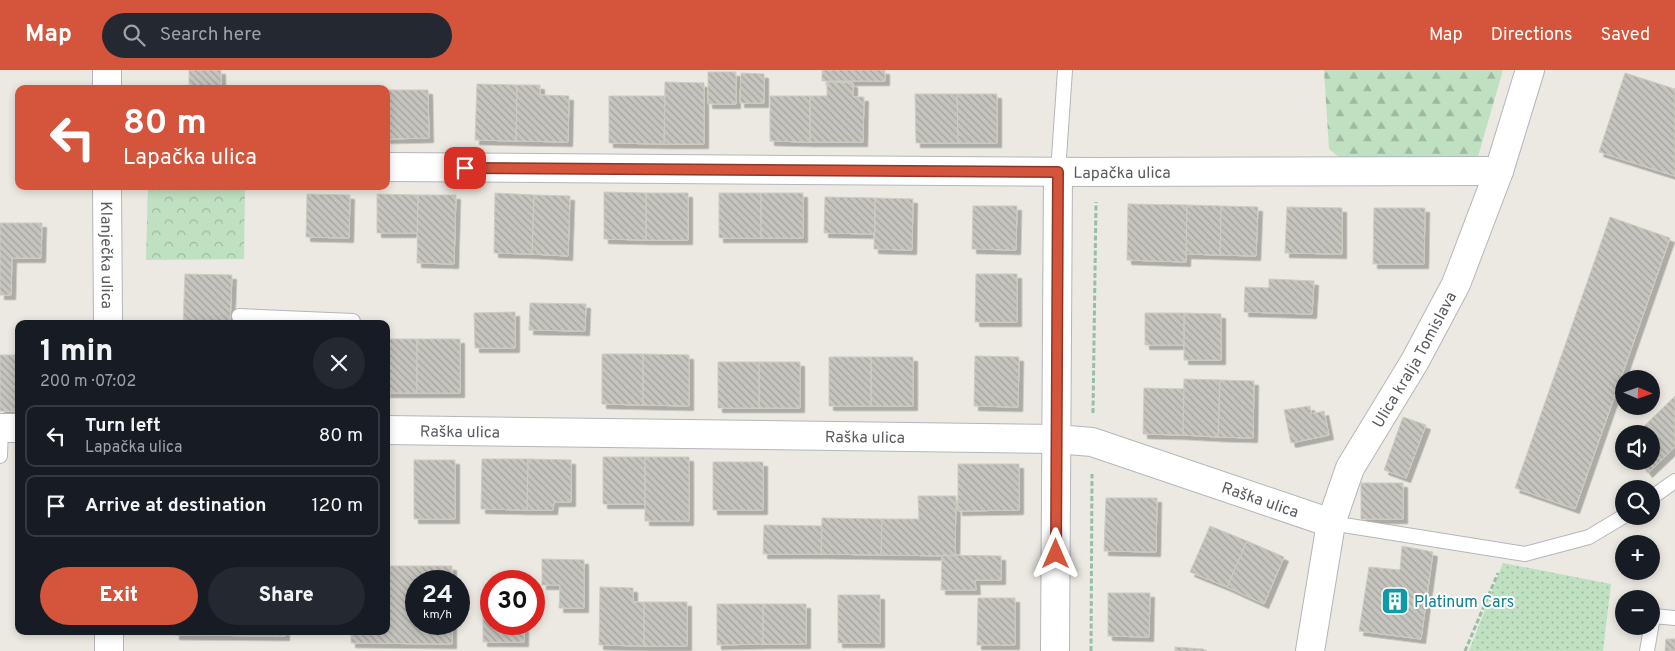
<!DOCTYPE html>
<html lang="en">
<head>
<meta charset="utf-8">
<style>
  body { margin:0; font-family:Overpass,sans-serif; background:#242831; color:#f1f3f6; height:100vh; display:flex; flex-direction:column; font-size:19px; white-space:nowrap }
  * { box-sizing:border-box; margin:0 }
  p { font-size:16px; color:#9ea1a6 }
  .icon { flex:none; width:28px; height:28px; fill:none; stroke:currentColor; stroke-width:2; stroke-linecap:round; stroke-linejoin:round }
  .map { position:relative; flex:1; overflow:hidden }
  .sheet { position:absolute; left:15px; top:250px; width:375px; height:315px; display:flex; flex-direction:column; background:#171b24; border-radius:10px; box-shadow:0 2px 8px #0003 }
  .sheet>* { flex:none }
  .hud { position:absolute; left:15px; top:15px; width:375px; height:105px; border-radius:10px; box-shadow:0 2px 8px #0003; background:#d5543c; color:#fff; overflow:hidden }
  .needle { width:32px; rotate:92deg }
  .controls { position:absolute; left:1615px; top:300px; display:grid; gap:10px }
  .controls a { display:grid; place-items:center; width:45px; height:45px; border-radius:50%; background:#171b24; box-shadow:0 2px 8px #0003; font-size:25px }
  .speed { position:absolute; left:405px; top:500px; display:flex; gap:10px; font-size:25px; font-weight:700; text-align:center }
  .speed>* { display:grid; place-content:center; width:65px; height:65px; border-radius:50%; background:#171b24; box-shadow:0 2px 8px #0003; line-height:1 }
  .speed small { font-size:12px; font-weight:400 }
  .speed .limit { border:8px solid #d22; background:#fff; color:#111 }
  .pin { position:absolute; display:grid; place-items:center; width:42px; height:42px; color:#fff; margin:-21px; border-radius:10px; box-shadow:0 2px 8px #0006 }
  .me { position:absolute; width:55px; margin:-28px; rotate:0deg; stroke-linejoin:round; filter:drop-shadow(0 0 4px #0008) }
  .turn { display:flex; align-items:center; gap:18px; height:105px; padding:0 25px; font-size:22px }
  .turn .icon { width:65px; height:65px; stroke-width:2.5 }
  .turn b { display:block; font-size:35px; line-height:42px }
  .round { display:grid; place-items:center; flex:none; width:52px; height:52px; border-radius:26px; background:#242831 }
  .overview { display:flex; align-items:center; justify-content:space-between; height:85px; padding:0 25px }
  h1 { font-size:30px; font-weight:800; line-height:38px }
  .button { display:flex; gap:10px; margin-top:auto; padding:10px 25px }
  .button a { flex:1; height:58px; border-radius:30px; background:#d5543c; color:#fff; font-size:20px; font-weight:800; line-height:58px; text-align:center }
  .button a+a { background:#242831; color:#f1f3f6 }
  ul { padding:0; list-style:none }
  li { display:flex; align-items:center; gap:15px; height:62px; margin:0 10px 8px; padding:0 15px; border:2px solid #363941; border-radius:10px }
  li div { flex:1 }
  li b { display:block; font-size:19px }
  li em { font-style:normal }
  header { display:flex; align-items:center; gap:30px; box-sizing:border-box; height:70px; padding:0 25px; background:#d5543c; color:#fff }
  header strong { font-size:24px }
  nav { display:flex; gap:28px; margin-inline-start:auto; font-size:18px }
  .search { width:350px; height:45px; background:#242831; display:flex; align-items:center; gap:12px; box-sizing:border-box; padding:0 18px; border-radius:28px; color:#9ea1a6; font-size:19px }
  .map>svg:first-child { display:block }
  .grass { fill:url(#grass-dots) }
  .forest { fill:url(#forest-firs) }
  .park { fill:url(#park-crowns) }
  .building { fill:url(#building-back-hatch); stroke:#cfcbc0; filter:url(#shadow) }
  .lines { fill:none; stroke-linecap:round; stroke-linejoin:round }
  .service-casing { stroke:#b4b6ba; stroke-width:16 }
  .minor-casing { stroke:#b4b6ba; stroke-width:30 }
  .tertiary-casing { stroke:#b4b6ba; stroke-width:30 }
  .path { stroke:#98bea6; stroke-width:3; stroke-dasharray:5 2.5; stroke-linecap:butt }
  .service { stroke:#fff; stroke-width:14 }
  .minor { stroke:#fff; stroke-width:28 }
  .tertiary { stroke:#fff; stroke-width:28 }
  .route-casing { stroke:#8a3727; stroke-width:12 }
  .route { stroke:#d5543c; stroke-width:9 }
  .labels { text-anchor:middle; stroke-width:4; stroke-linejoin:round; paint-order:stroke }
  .street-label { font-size:16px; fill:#5a5c60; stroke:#fff }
  .culture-label { font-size:16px; fill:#0d838f; stroke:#fff; text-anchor:start }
</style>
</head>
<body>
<header>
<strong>Map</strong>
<div class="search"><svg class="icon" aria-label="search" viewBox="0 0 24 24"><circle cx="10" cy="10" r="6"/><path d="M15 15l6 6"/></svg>Search here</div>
<nav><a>Map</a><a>Directions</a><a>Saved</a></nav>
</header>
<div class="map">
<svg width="1675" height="581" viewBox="0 0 1675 581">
  <defs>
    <pattern id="grass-dots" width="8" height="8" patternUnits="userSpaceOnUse" patternTransform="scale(1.25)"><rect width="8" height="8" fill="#c0e0c2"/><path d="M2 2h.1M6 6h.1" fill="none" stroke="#9fb9a1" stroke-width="1.8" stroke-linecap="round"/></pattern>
    <pattern id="forest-firs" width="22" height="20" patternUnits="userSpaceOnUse" patternTransform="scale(1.25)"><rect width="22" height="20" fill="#c0e0c2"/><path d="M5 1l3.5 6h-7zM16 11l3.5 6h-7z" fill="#9fb9a1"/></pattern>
    <pattern id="park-crowns" width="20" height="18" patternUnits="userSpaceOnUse" patternTransform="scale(1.25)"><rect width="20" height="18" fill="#c0e0c2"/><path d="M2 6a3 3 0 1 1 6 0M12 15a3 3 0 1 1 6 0" fill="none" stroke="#9fb9a1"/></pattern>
    <pattern id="building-back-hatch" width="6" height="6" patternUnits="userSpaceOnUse" patternTransform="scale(1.25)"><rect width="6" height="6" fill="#c6c4be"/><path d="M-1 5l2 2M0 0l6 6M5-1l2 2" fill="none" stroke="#a4a29e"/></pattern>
    <filter id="shadow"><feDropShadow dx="4.5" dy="4.5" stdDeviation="0" flood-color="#0004"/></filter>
  </defs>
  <rect width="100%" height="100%" fill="#ebe9e1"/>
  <path class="grass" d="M1503 493 1611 514 1603 581H1469Z"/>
  <path class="forest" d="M1324 0H1503L1475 97 1349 95 1329 79Z"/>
  <path class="park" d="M148 116H245L244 189 146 190Z"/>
  <path class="building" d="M189 0H221V19H189Z
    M822 0H885V11H822Z
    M708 2H736V34H708Z
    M741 3 764 4V33H740Z
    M1625 3 1675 19V106L1599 82Z
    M665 12 704 13V74H664Z
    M827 12 853 13V27H864L863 72H810V26H827Z
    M477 14 517 15 516 71 475 70Z
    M517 15H540V25L569 26 568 72 516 71Z
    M386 20H428L429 68 386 69Z
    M915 24H957L958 73H916Z
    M957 24H997V73H958Z
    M609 26H665L664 74 609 73Z
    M770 26H810V72L770 71Z
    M604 122 646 123V170L604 169Z
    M495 123 534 125 532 184 494 183Z
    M646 123H688V170H646Z
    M719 123H761V168H719Z
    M761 123H803V168H761Z
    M307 124 350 125 349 168 306 167Z
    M377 124 418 125 417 163H377Z
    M418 125H456L454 194 417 193Z
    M534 125 570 126 568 186 532 184Z
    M825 127 875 128V164L824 163Z
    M875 128 913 129 912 180 874 179Z
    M1128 134 1187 135 1186 192 1127 190Z
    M1187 135 1221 136 1220 185 1186 184Z
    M973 136H1017L1016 180 972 179Z
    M1221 136 1258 137 1256 186 1220 185Z
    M1287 137 1342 138V184L1285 183Z
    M1374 138H1425L1424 194H1373Z
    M1610 147 1670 168 1575 439 1515 418Z
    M0 153H42L41 188H12L11 225H0Z
    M185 204 232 205 230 254H183Z
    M976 204H1017V252H975Z
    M1269 209 1314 211 1312 244 1244 242 1245 217 1269 218Z
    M530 233 586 234 585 261 529 260Z
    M515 242V278H475L474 243Z
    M1145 243H1184V275H1145Z
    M1184 243 1221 244V290H1184Z
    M386 269H417V323H386Z
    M417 269H460V323H417Z
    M602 284H643V335L602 334Z
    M643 284 689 285V336L643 335Z
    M0 285H19V341H0Z
    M975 286 1019 287 1018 337 974 336Z
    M829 287H871V336H829Z
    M871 287H913V336H871Z
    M718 292H759V338H718Z
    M759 292H800V338H759Z
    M1184 309 1220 310 1218 367 1183 365Z
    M1220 310 1254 311 1253 368 1218 367Z
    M1144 318 1184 319 1183 365 1143 364Z
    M1675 326V377L1648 403 1639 391H1651V364H1636Z
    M1310 336 1311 344 1324 341 1329 365 1291 373 1284 340Z
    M1403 347 1426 355 1406 408 1384 400Z
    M603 387H645V434H603Z
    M645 387H689V451H645Z
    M482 389H528L527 440 481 439Z
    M528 389 571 390V432H554L553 440H527Z
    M414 390H455V449H414Z
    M713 392H763V440H713Z
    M958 394H1019V440L958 441Z
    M1361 413H1403V449H1361Z
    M918 426H956L955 486 881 485 882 449H919Z
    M1106 428H1157L1156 482 1104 481Z
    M822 448 882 449 881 485 821 484Z
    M764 455 822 456 821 484H763Z
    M1210 456 1247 471 1227 517 1190 502Z
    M1247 471 1284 487 1264 534 1227 517Z
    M1402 476 1433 482 1421 569 1359 561 1369 497 1400 500Z
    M942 485 1001 486V510H975L976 520H941Z
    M542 489 584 490V538H559L560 515H542Z
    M386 496H452V511H416V554H452V574L351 573V561H386Z
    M600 517 633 518V532H644V576L599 575Z
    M1108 523H1150L1149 567 1108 566Z
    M838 525H880V573H838Z
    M483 528H491V554H524V572H483Z
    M978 528H1015V575H977Z
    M644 532H687V576H644Z
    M717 534H763V574L717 575Z
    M763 534H806V574H763Z
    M175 561H285V566L175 565Z
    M1666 569H1675V581H1665Z
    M1175 577 1203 579 1207 581H1175Z"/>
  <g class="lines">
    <g class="service-casing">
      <path id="service" d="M1058 102 1065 0
        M239 246 353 251V254
        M0 386 1 358
        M1651 428 1675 411
        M1331 453 1525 484 1589 467 1624 446
        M1647 581 1653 546 1675 548"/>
    </g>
    <g class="minor-casing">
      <g id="minor">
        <path d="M107 0V19"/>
        <path id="s1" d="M386 97 1097 102 1499 101"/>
        <path id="s2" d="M107 116 108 254"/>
        <path d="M0 358H19"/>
        <path id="s3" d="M386 360 1056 369 1092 372 1331 453"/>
        <path d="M109 561V581"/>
        <path d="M1055 581 1058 102"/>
      </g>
    </g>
    <g class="tertiary-casing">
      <g id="tertiary">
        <path id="s4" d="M1310 581 1331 453 1350 398 1415 291 1456 214 1499 101 1530 0"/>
      </g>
    </g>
    <path class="path" d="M1093 343 1096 132
      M1091 581 1092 404
      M1465 581 1498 503"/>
    <use href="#service" class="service"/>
    <use href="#minor" class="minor"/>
    <use href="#tertiary" class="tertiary"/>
  </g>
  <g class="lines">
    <g class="route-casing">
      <path id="route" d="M465 98 1058 102 1056 484"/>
    </g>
    <use href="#route" class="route"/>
  </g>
  <defs>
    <g id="building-square" transform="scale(1.4375)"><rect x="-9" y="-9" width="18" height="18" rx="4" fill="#0f9aa8" stroke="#fff"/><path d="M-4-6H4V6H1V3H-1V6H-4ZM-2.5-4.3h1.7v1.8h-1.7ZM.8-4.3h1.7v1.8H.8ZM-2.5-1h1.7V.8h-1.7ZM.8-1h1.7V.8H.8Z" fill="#fff"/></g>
  </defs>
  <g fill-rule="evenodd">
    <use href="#building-square" x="1395" y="531"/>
  </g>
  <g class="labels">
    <g class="street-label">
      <text dy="6" stroke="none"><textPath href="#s1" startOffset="736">Lapačka ulica</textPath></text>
      <text dy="6" stroke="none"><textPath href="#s2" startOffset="69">Klanječka ulica</textPath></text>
      <text dy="6" stroke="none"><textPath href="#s4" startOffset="314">Ulica kralja Tomislava</textPath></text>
      <text dy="6" stroke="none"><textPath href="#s3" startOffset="74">Raška ulica</textPath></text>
      <text dy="6" stroke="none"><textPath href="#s3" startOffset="479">Raška ulica</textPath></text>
      <text dy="6" stroke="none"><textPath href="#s3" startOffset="884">Raška ulica</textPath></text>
    </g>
    <g class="culture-label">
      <text x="1414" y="537">Platinum Cars</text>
    </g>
  </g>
</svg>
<div class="controls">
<a><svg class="needle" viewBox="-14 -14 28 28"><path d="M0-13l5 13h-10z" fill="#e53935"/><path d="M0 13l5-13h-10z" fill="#9ea1a6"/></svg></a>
<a><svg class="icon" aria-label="sound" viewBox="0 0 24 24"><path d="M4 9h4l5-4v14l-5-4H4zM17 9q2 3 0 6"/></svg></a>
<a><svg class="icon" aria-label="search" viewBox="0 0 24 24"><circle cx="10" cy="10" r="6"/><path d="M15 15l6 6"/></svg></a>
<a>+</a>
<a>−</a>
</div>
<div class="speed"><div>24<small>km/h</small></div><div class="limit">30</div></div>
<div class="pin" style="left:465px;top:98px;background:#d93025"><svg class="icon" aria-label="arrive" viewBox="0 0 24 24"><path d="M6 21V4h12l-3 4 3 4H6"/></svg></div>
<svg class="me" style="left:1056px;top:484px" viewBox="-20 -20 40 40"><path d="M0-17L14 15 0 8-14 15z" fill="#d5543c" stroke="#fff" stroke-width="4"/></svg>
<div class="hud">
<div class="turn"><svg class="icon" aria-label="left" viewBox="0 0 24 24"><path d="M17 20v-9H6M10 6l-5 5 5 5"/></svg><div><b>80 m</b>Lapačka ulica</div></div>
</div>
<section class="sheet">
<div class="overview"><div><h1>1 min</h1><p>200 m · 07:02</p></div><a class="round"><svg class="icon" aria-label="close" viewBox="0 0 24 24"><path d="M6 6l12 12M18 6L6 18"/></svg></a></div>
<ul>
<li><svg class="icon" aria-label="left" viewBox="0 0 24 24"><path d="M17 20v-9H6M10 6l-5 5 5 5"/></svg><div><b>Turn left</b><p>Lapačka ulica</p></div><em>80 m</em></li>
<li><svg class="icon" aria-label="arrive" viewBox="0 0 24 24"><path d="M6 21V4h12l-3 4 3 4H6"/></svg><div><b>Arrive at destination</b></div><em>120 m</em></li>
</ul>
<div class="button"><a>Exit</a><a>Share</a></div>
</section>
</div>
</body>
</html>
